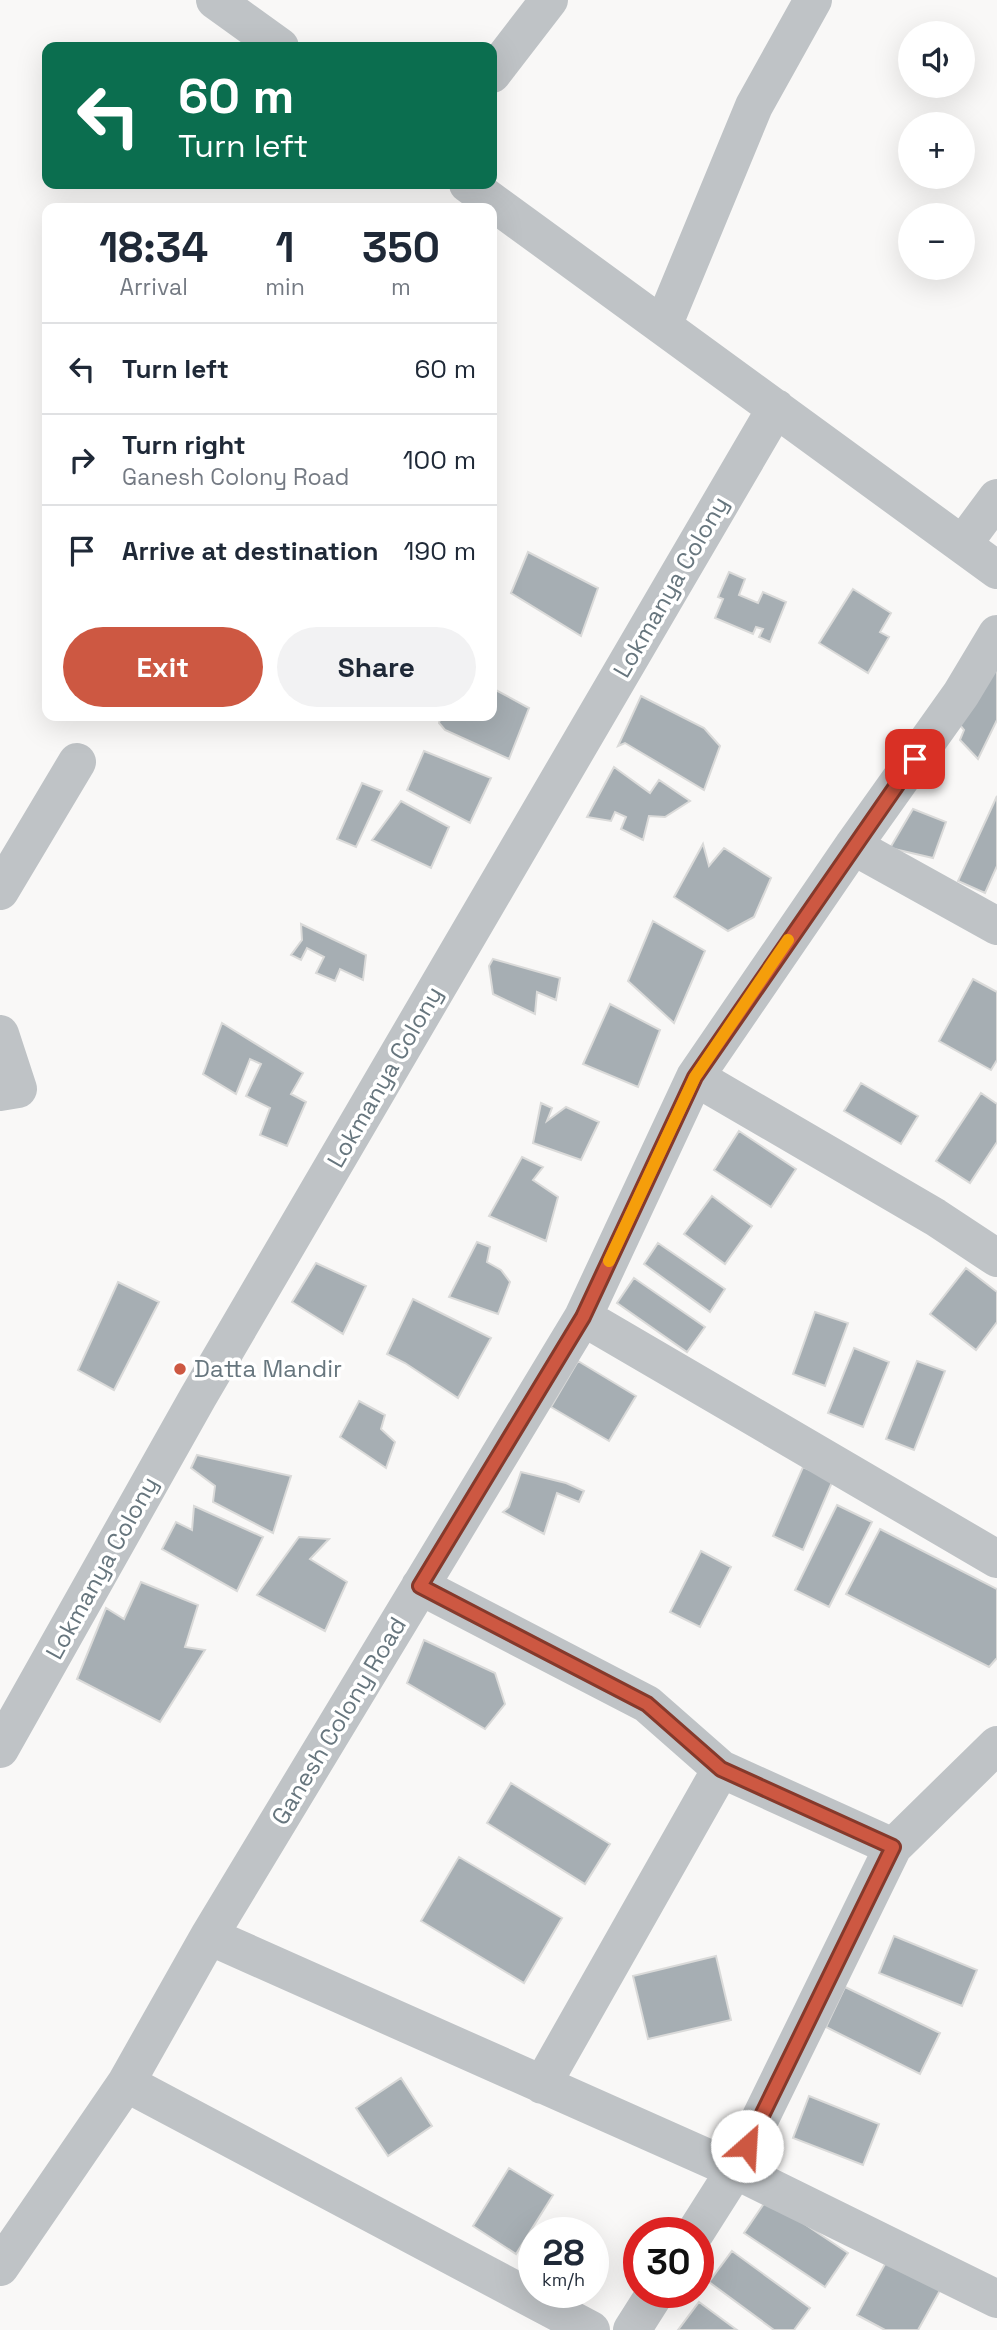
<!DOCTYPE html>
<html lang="en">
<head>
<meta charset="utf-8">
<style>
  body { margin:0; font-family:"Space Grotesk",sans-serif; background:#f2f2f3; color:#1f2937; height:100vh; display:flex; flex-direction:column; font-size:26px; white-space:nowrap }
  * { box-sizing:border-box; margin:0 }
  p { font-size:23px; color:#747a83 }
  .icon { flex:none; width:38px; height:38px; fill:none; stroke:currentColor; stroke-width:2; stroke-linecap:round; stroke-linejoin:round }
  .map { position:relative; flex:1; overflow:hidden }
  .panel { position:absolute; left:42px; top:203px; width:455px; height:518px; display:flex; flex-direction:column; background:#fff; border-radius:14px; box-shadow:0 7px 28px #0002 }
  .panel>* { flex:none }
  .hud { position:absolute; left:42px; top:42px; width:455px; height:147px; border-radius:14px; box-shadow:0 7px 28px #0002; background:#0b6e4f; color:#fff; overflow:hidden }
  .fabs { position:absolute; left:898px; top:21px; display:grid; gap:14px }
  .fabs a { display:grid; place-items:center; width:77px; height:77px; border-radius:50%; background:#fff; box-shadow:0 7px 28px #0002; font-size:35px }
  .speed { position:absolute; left:518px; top:2217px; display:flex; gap:14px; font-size:35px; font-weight:700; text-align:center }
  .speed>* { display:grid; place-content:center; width:91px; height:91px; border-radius:50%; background:#fff; box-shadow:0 7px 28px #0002; line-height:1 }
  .speed small { font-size:18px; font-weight:400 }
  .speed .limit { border:10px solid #d22; background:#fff; color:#111 }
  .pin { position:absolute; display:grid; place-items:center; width:60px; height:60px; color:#fff; margin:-30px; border-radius:14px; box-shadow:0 4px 10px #0006 }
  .me { position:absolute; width:77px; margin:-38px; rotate:26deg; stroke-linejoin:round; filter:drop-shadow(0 0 5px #0008) }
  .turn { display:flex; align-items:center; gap:24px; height:147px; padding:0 21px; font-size:32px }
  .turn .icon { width:91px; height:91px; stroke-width:2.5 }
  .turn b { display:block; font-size:49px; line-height:60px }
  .eta { display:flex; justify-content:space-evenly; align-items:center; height:119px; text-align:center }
  .eta b { font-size:42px; font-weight:700; line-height:49px }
  .primary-button { display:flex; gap:14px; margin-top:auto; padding:14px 21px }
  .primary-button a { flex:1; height:80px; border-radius:42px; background:#cd5842; color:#fff; font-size:28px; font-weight:700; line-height:80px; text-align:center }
  .primary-button a+a { background:#f2f2f3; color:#1f2937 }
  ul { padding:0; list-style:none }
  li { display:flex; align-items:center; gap:21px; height:91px; padding:0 21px; border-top:2px solid #e0e1e3 }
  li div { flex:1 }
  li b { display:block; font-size:26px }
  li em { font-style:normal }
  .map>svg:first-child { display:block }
  .building { fill:#a6aeb3; stroke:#dadad9; stroke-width:2 }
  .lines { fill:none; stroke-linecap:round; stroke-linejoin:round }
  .street { stroke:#bfc3c6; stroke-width:38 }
  .route-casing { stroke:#85392b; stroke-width:18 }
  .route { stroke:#cd5842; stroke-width:12 }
  .slow { stroke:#f59e0b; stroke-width:12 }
  .poi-dot { fill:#cd5842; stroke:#fff; stroke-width:2.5 }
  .labels { text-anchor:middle; stroke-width:7; stroke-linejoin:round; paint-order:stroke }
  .street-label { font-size:24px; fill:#67767e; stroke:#fff }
  .poi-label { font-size:24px; fill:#67767e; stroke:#fff; text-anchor:start }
</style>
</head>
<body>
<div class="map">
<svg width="997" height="2330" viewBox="0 0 997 2330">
  <rect width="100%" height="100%" fill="#f9f8f7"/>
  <path class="building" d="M528 552 598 588 581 636 511 593Z
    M729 572 745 579 739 595 758 603 763 592 786 602 770 642 759 637 763 629 756 627 753 634 715 618 723 599 718 597Z
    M853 589 891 613 880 632 889 637 868 673 819 643Z
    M997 642V720L978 759 960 740 964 730 955 719Z
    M492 688 529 708 509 759 445 730 439 723 441 716H492Z
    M641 696 704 728 720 746 704 790 625 743 618 746Z
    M424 751 491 778 470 823 407 790Z
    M614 767 650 793 659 780 690 801 665 817 649 816 643 840 621 829 626 817 615 812 611 821 587 817Z
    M362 783 382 791 356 847 337 839Z
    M997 796V866L985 893 958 881Z
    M401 801 449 827 431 868 372 840Z
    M913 809 946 822 933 858 890 848Z
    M703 844 709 866 724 848 771 878 754 917 728 931 674 897Z
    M653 921 705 951 674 1023 628 981Z
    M301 924 366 955 363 980 340 969 335 981 316 973 324 957 307 948 301 960 291 955 302 940Z
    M493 959 560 978 556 1000 537 992 535 1014 493 994 489 966Z
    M973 979 997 992V1060L991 1070 939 1041Z
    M610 1004 660 1030 638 1087 583 1064Z
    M222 1023 303 1073 291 1094 306 1102 287 1146 260 1135 270 1108 246 1096 261 1064 250 1059 236 1094 203 1074Z
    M861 1083 918 1116 901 1144 844 1111Z
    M981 1093 997 1104V1142L970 1183 936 1161Z
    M541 1103 552 1108 547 1121 566 1107 599 1122 581 1160 533 1143Z
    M739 1131 796 1169 771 1207 714 1170Z
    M522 1157 543 1167 533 1180 558 1197 546 1241 489 1216Z
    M712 1196 752 1226 725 1264 684 1234Z
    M477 1242 490 1247 487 1262 501 1270 510 1282 498 1314 449 1297Z
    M658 1243 725 1289 710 1312 644 1264Z
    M316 1263 366 1286 343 1334 292 1302Z
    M966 1268 997 1292V1322L976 1350 930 1314Z
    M634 1278 705 1327 687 1352 617 1303Z
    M118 1282 159 1302 114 1390 78 1370Z
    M413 1299 491 1338 458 1398 405 1363 387 1354Z
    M815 1312 848 1323 825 1386 793 1374Z
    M854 1348 889 1362 863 1427 828 1413Z
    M578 1361 636 1396 609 1441 551 1407Z
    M917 1361 945 1371 914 1450 886 1439Z
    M359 1401 385 1415 381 1429 395 1442 386 1468 340 1437Z
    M197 1455 291 1476 273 1533 213 1502 215 1486 191 1468Z
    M803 1467 833 1480 803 1550 773 1536Z
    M521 1472 566 1483 584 1491 579 1502 557 1493 544 1534 503 1512 509 1507Z
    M837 1505 872 1522 829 1607 795 1590Z
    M194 1506 263 1537 237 1591 162 1549 176 1522 192 1530Z
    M880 1529 997 1589V1658L989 1667 846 1594Z
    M299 1537 329 1539 310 1559 347 1582 325 1631 257 1595Z
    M701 1551 731 1567 700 1627 670 1612Z
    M141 1582 198 1605 185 1647 205 1650 160 1722 77 1679 106 1608 124 1619Z
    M424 1640 495 1673 505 1704 485 1729 407 1683Z
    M511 1783 610 1844 585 1884 487 1823Z
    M459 1857 562 1918 524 1983 421 1921Z
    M894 1936 977 1970 962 2006 879 1973Z
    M716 1956 731 2020 648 2039 633 1976Z
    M845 1987 940 2033 920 2074 826 2027Z
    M401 2078 432 2126 388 2156 356 2108Z
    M809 2096 879 2124 863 2165 793 2138Z
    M509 2168 553 2195 516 2254 473 2226Z
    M767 2199 848 2253 825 2287 744 2233Z
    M732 2251 810 2308 794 2330H774L709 2282Z
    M890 2255 943 2285 918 2330H885L857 2315Z
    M699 2302 737 2330H678Z"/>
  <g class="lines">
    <path class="street" d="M215 0 280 47
      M492 74 549 0
      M468 184 997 570
      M663 326 754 106 813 0
      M963 544 997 498
      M853 846 997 926
      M0 891 77 762
      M0 1034 18 1089 0 1092
      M695 1077 935 1217 997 1258
      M583 1317 997 1559
      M420 1586 647 1704 721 1769 542 2085
      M0 1749 198 1397 776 408
      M721 1769 893 1847
      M209 1936 735 2170 893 1847 997 1745
      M126 2083 591 2330
      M695 2233 735 2170 997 2299
      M0 2267 126 2083 209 1936 583 1317 695 1077 853 846 961 694 997 634
      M632 2330 656 2292"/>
  </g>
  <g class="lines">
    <g class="route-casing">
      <path id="route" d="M747 2146 893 1847 721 1769 647 1704 420 1586 583 1317 695 1077 915 759"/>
    </g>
    <use href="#route" class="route"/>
    <path class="slow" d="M609 1261 695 1077 788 940"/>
  </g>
  <circle class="poi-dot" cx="180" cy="1369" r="7"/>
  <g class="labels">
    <g class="street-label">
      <text transform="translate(671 587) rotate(-60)" y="8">Lokmanya Colony</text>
      <text transform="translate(385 1077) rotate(-60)" y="8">Lokmanya Colony</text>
      <text transform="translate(102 1568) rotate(-61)" y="8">Lokmanya Colony</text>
      <text transform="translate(339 1721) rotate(-59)" y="8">Ganesh Colony Road</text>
    </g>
    <g class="poi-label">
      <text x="194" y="1377">Datta Mandir</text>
    </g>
  </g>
</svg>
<div class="fabs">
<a><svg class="icon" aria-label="sound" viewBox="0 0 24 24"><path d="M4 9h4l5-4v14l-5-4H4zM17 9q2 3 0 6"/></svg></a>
<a>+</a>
<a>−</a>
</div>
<div class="speed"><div>28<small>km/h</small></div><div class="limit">30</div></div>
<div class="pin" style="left:915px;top:759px;background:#d93025"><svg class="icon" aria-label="arrive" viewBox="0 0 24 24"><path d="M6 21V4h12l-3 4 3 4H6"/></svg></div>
<svg class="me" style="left:747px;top:2146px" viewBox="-20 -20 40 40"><circle r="19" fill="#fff"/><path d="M0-13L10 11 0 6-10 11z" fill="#cd5842"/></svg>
<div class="hud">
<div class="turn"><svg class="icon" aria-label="left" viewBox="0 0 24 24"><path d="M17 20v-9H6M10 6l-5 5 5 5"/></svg><div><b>60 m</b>Turn left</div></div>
</div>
<section class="panel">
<div class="eta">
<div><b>18:34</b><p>Arrival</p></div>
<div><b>1</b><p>min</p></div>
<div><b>350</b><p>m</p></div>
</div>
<ul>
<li><svg class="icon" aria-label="left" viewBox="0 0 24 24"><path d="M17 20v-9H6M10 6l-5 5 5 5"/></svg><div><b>Turn left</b></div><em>60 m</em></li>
<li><svg class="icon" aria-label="right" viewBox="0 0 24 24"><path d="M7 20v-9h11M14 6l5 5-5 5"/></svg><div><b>Turn right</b><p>Ganesh Colony Road</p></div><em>100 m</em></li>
<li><svg class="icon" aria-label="arrive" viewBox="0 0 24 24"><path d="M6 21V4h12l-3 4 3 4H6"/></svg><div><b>Arrive at destination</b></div><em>190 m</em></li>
</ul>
<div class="primary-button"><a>Exit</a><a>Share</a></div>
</section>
</div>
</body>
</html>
